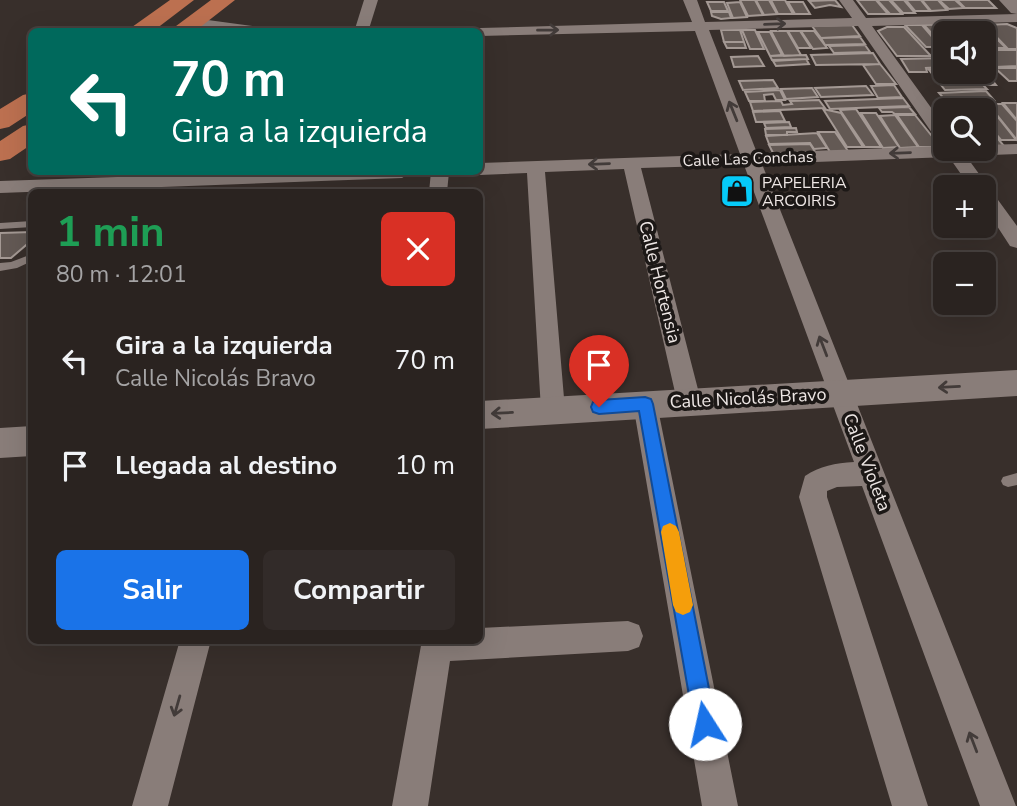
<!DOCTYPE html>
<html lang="es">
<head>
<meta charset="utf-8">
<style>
  body { margin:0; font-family:"Nunito Sans",sans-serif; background:#322b29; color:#f1f3f6; height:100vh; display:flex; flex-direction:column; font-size:26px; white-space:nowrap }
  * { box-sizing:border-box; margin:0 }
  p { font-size:23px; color:#a5a4a5 }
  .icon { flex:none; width:38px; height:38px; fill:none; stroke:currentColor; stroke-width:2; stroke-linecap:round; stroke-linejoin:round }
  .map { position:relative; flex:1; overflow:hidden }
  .sheet { position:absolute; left:28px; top:189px; width:455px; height:455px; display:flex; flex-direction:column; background:#2a2320; border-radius:10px; box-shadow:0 7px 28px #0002,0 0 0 2px #46403e }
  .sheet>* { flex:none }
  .guide { position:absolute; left:28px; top:28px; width:455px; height:147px; border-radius:10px; box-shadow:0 7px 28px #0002,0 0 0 2px #46403e; background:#00695c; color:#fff; overflow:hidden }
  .fabs { position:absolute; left:933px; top:21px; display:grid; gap:14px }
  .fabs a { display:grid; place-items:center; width:63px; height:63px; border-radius:10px; background:#2a2320; box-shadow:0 7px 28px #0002,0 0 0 2px #46403e; font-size:35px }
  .pin { position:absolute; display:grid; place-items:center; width:60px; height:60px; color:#fff; margin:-72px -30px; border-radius:50% 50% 50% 0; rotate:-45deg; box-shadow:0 0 7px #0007 }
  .pin .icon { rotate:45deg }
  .me { position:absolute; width:77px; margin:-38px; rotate:350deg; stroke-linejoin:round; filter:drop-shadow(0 0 5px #0008) }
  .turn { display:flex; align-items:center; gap:24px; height:147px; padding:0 28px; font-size:32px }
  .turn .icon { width:91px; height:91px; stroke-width:2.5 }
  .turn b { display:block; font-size:49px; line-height:60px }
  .round { display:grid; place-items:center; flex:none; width:74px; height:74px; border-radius:10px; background:#322b29 }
  .overview { display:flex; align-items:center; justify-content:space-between; height:119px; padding:0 28px }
  h1 { font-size:42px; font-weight:700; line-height:52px; color:#1e9e55 }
  .action { display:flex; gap:14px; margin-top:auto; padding:14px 28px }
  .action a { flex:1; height:80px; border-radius:10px; background:#1a73e8; color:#fff; font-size:28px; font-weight:700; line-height:80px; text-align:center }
  .action a+a { background:#322b29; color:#f1f3f6 }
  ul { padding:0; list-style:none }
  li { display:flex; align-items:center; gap:21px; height:105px; padding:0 28px }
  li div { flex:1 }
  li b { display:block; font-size:26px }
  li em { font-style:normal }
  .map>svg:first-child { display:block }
  .building { fill:#635954; stroke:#a49994; stroke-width:2 }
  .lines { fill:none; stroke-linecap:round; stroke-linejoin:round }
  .service { fill:#897d79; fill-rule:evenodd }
  .minor { fill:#897d79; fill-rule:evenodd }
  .tertiary { fill:#897d79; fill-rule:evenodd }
  .primary { fill:#bc7050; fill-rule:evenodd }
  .oneway { stroke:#423b39 }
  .route { fill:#1a73e8; stroke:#114b97; stroke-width:2 }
  .slow { fill:#f59e0b }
  .labels { text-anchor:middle; stroke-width:7; stroke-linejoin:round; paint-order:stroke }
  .far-street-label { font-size:16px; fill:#eee7e5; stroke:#1c1816 }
  .far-poi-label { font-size:16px; fill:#eee7e5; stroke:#1c1816; text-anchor:start }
  .street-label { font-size:18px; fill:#eee7e5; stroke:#1c1816 }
</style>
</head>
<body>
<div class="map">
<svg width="1017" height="806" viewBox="0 0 1017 806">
  <rect width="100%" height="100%" fill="#382f2b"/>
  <path class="building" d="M740 0H755L763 15 748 16Z
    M756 0H769L777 14 764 15Z
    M771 0H785L793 14H778Z
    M835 0 841 7 830 5 815 8 809 1Z
    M857 0H876L888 14H868Z
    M877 0H889L902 14H890Z
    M891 0H904L915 13H903Z
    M906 0H921L930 11H915Z
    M922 0H938L947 10 931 11Z
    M939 0H955L964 8 949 9Z
    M957 0H988L996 8H965Z
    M707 2H724L728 11H711Z
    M740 2 747 17 733 18 727 3Z
    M788 2H803L810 14H795Z
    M711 12H729L731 18 721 19 712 16Z
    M960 23H981L989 31 968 32Z
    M958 24 967 33H945V48L924 25Z
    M1007 24 1017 28V49H1008L985 25Z
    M852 25 860 36 821 38 812 26Z
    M905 25H922L941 47H926Z
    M887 27H904L931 56H897L878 31Z
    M721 30H740L744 42H724Z
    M742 30H755L764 49H750Z
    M771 31H787L801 55 784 56Z
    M788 31H800L811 48H798Z
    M801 31H814L827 48 813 49Z
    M758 32H770L782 55 770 56Z
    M981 33H991L1006 48H984V33Z
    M860 37 865 44 825 45 821 38Z
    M724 42H744L746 48H727Z
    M865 45 870 52 834 53 829 46Z
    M984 50H1017V66L995 67 984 56Z
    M873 53 880 64 816 65 811 55Z
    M806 55 808 59 772 60 770 56Z
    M758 56 764 66 734 67 731 57Z
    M945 58V67L926 68 927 72H909L901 59Z
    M806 59 809 64 776 66 773 61Z
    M880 64 896 84H876L863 65Z
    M995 68H1017V81H1009Z
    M945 69V72H971L987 89 945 90 929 70Z
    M984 70 996 85H985L972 72Z
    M773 80 778 88 743 90 739 81Z
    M894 85 902 97 878 98 871 86Z
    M866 86 873 95 821 97 815 88Z
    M812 88 818 97 786 99 781 89Z
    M780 90 785 100H776L773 94 764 95 765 101H749L745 92Z
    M986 91 994 100 947 102 939 93Z
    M903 98 909 106 830 109 825 101Z
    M819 100 825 108 753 111 750 102 781 101 783 105 792 104 790 101Z
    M983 102 990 109 939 111 934 104Z
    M1003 103H1017V120Z
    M988 104H1002L1017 121V140Z
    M909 107 915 114H895L892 112H882L879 108Z
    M823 109 841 113 863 147H847Z
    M856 109 881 147H865L840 110Z
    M780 111 785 121 756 122 753 112Z
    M993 111 1016 140H1001L984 120V112Z
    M861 113H876L899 147 883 148Z
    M895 115 918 147 900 148 880 116Z
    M897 115H915L935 140 934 147H919Z
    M789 122 791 127 766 128 764 123Z
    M984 122 1004 146H987L984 141Z
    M796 128 797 132H787V135H766L765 129Z
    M818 132H835L848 151 830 152Z
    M817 133 827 148 814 149 810 143 769 144 766 136Z
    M810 144 816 153 774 155 769 145Z
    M32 232V240L11 258H0V233Z"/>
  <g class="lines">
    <path class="service" d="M32 221V227L0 229V223Z
      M32 254V261L17 268 0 271V263L11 262Z
      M1017 473V485L1008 487 1003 485 1001 481 1003 477Z"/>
    <path class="minor" d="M364 0H378L368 32H354Z
      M683 0H697L705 22 852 18 839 0H853L866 18 1017 14V22L872 26 945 127V144L939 143 858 26 709 30 757 153 945 146V149H984V145L1017 144V154L966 156 1017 226V248L1010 246 984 206V187H970L949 157 762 164 1016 806H980L862 486 837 487 827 491V497L928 806H892L799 497 805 476C820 466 835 463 854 462L744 165 641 168 701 401 698 408 689 411 680 408 677 401 624 169 545 172 565 410 562 417 553 421 544 417 541 410 527 173 480 175 473 172H480V163L740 154 695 31 480 36V32H473L480 28 692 22Z
      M193 18 267 28 274 32H232L188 25V19Z
      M261 172H411L402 178 0 193V181Z
      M431 172H449L447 192H429Z
      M645 394 654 397 657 404 738 806H702L633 404 636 397Z
      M628 621 639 625 643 636 639 647 628 651 450 661 428 806H392L422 640H480V628Z
      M180 640H211L168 806H132Z"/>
    <path class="tertiary" d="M999 0H1017V14L1011 13Z
      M1017 370V396L480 429V401Z
      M32 426V456L0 458V428Z"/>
    <path class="primary" d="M170 0H194L152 32H125Z
      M211 0H235L194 32H168Z
      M32 93V112L9 127 0 129V109L23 95Z
      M32 124V144L10 159 0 161V141L23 126Z"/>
  </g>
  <defs><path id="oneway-shaft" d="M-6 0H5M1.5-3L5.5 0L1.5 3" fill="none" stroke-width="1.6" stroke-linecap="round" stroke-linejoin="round" transform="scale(1.75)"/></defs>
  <g class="oneway">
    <use href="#oneway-shaft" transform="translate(775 24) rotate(-2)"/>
    <use href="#oneway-shaft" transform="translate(548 30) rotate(-1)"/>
    <use href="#oneway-shaft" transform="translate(733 111) rotate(-112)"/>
    <use href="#oneway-shaft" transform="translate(900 153) rotate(178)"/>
    <use href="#oneway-shaft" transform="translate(599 164) rotate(178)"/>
    <use href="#oneway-shaft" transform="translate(823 346) rotate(-111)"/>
    <use href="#oneway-shaft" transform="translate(949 387) rotate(177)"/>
    <use href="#oneway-shaft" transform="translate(502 413) rotate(177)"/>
    <use href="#oneway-shaft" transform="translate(177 706) rotate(106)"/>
    <use href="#oneway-shaft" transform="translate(973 742) rotate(-111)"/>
  </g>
  <path class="route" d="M645 397 651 399 653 404 716 724 713 732 705 735 698 732 694 724 639 411 599 414 593 412 591 407 593 402 599 400Z"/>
  <path class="slow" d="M670 523 676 526 679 532 693 605 690 612 683 615 676 612 673 605 661 532 663 526Z"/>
  <defs>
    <g id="shop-square" transform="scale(1.75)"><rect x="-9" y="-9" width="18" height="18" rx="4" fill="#06cbf9" stroke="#1c1816"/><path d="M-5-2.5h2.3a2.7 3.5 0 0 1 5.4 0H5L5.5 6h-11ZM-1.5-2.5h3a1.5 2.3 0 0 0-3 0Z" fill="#111"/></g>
  </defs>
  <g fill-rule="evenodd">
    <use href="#shop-square" x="737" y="191"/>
  </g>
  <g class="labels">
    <g class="far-street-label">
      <text transform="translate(748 158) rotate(-2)" y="6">Calle Las Conchas</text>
    </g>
    <g class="far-poi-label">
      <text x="762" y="188">PAPELERIA<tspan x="762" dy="18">ARCOIRIS</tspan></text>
    </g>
    <g class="street-label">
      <text transform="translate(660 282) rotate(76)" y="6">Calle Hortensia</text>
      <text transform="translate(748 398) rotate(-3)" y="6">Calle Nicolás Bravo</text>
      <text transform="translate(867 462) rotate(69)" y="6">Calle Violeta</text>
    </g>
  </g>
</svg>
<div class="fabs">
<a><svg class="icon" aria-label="sound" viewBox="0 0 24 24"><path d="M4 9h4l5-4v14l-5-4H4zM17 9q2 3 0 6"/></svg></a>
<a><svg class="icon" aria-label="search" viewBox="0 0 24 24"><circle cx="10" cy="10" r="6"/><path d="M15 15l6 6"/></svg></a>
<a>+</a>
<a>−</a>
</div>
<div class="pin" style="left:599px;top:407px;background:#d93025"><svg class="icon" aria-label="arrive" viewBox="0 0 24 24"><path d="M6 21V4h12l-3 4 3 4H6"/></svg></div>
<svg class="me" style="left:705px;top:724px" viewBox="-20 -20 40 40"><circle r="19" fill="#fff"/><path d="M0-13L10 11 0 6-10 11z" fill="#1a73e8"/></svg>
<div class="guide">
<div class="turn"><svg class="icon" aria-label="left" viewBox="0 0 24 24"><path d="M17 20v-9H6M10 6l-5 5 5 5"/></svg><div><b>70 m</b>Gira a la izquierda</div></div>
</div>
<section class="sheet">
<div class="overview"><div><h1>1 min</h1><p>80 m · 12:01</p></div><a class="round" style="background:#d93025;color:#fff"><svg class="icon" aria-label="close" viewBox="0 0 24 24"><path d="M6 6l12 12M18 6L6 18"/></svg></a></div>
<ul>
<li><svg class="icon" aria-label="left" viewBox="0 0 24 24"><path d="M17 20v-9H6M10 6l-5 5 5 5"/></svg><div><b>Gira a la izquierda</b><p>Calle Nicolás Bravo</p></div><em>70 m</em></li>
<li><svg class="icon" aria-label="arrive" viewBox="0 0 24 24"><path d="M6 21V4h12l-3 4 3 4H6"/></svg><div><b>Llegada al destino</b></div><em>10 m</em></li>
</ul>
<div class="action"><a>Salir</a><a>Compartir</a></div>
</section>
</div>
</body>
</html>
